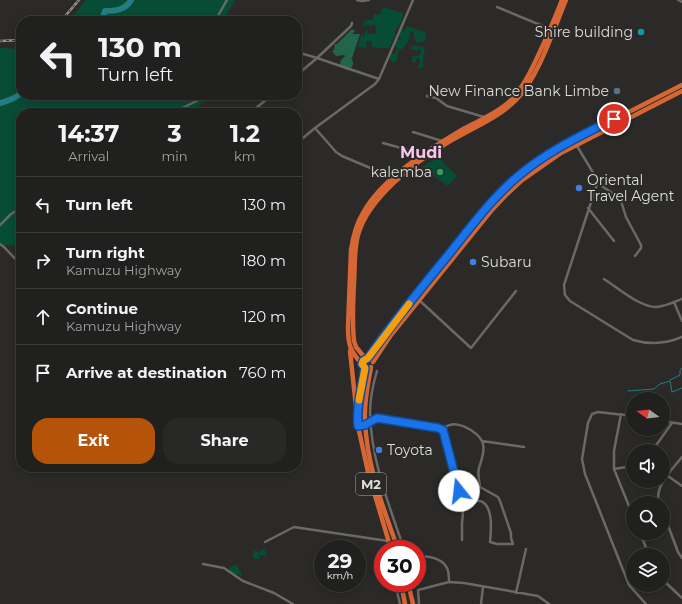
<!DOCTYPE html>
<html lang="en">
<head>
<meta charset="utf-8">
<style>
  body { margin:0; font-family:Montserrat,sans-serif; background:#282827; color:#f1f3f6; height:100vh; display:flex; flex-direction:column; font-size:15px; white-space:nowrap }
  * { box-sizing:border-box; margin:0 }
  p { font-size:13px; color:#a2a3a4 }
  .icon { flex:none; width:22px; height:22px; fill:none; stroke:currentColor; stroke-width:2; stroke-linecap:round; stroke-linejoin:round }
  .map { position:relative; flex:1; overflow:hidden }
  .details { position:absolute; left:16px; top:108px; width:286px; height:364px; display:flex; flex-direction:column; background:#20201e; border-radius:16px; box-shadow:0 2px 10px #0003,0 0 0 1px #3d3e3c }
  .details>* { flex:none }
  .banner { position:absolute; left:16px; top:16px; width:286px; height:84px; border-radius:16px; box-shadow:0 2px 10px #0003,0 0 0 1px #3d3e3c; background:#20201e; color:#f1f3f6; overflow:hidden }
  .needle { width:26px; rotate:285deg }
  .controls { position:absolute; left:626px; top:392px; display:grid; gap:8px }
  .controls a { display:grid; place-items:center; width:44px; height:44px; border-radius:50%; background:#20201e; box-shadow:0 2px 10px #0003,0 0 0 1px #3d3e3c; font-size:20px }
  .speed { position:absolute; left:314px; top:540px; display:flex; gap:8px; font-size:20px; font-weight:700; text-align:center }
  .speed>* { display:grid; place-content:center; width:52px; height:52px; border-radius:50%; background:#20201e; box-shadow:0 2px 10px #0003,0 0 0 1px #3d3e3c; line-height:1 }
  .speed small { font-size:10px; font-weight:400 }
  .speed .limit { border:6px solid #d22; background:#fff; color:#111 }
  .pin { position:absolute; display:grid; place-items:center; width:34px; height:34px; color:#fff; margin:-17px; border:2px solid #fff; border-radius:50%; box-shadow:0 1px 4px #0007 }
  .me { position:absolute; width:44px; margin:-22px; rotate:344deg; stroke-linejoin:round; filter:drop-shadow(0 0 3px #0008) }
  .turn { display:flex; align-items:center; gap:14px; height:84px; padding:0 16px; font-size:18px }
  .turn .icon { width:52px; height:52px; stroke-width:2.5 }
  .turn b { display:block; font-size:28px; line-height:34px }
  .eta { display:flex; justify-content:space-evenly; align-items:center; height:68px; text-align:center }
  .eta b { font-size:24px; font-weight:700; line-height:28px }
  .button { display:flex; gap:8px; margin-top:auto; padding:8px 16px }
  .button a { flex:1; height:46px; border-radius:16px; background:#b45309; color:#fff; font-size:16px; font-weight:700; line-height:46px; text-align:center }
  .button a+a { background:#282827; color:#f1f3f6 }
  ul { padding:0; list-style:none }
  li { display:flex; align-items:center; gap:12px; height:56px; padding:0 16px; border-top:1px solid #3d3e3c }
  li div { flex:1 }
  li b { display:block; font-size:15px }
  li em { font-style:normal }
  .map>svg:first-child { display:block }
  .green { fill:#074d36 }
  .forest { fill:#21664c }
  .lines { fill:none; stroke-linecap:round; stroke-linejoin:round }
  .stream { stroke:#237e84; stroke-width:1 }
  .river { stroke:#237e84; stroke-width:6 }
  .street { stroke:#6b6966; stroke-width:2.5 }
  .highway { stroke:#d66734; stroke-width:4.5 }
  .rail-casing { stroke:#939391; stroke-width:2.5 }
  .rail { stroke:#2b2a28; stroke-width:1; stroke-dasharray:3; stroke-linecap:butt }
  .route-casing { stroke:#114b97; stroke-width:10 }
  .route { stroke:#1a73e8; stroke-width:7 }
  .slow { stroke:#f59e0b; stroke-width:7 }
  .culture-dot { fill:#0f9aa8; stroke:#2b2a28; stroke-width:1.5 }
  .service-dot { fill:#5c6f8a; stroke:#2b2a28; stroke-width:1.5 }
  .leisure-dot { fill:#2e9e5b; stroke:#2b2a28; stroke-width:1.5 }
  .shop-dot { fill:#3f7fe0; stroke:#2b2a28; stroke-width:1.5 }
  .labels { text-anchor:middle; stroke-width:4; stroke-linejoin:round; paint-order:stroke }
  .shield { fill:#2b2a28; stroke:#a8a8a6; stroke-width:1 }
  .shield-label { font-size:13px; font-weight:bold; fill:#dededc }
  .poi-label { font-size:14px; fill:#dededc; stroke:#2b2a28; text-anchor:end }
  .quarter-label { font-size:16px; font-weight:bold; fill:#fcc4eb; stroke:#2b2a28 }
</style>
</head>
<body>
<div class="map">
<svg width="682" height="604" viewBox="0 0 682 604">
  <rect width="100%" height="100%" fill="#2b2a28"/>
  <path class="green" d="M86 0H235L223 21H69Z
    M383 7 403 13C403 19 400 26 395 30V35L389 48C383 48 378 49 372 47L371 41H366L367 48 358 47 361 34 364 37 365 31 367 30 368 31 367 34 374 33 375 35C377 31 376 28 374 24L372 26 365 25 362 29 365 19 366 21 367 20H372L374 17 373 15 375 13 377 15 380 14Z
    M407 26 425 32 426 37 425 41 417 43 413 35 414 32 411 31C407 42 410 43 399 51L395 45 397 40 401 39 398 34 402 28 403 32Z
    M415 45V46L423 47 425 49C423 55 423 60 423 67L420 69 417 68 420 62 419 58 416 59V62H411L413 56 420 55 421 51 419 49 418 51 411 49V47Z
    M0 48 21 49V95H216L187 113H21V243L18 245 0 246Z
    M396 49 399 52 397 57V60L393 63 390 59 389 55 395 53Z
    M438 157 457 176 448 186 422 167Z
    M262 549 265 550 267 556 259 555 260 560 253 558V552L255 550 259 553Z
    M236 565 238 566 239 571 242 572 241 576 239 575V572L237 575 230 572V567Z"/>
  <path class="forest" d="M352 29 355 31 352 34H360L352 58H351C355 63 353 69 346 70L341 66C339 61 342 58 346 56L343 55 336 56 332 51 334 50 335 44H337Z"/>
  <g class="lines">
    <path class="stream" d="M670 380 680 375V370L682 368
      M628 391 654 389 660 384 670 381 672 392 682 388"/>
    <path class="river" d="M104 21 103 17 105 11C115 11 126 10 131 0
      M0 103C8 101 15 99 21 93"/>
    <path class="street" d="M357 0 362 1 369 0
      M678 0 682 2
      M497 7 550 29
      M215 21 227 0
      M297 52 317 58 351 26 352 23
      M297 75 317 58 379 79
      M427 96 436 98 447 106 484 117
      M172 113 209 95
      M250 113 272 95
      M315 128 336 152 342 156 394 178
      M413 132 442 141
      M297 143 315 128 375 84 379 79 413 0
      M383 143 423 154
      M577 146 598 181 564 285 565 295 570 301 633 340C650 345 666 344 682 337
      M598 181 603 187 614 194 621 201 626 217 641 245V248L635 256
      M588 208 614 241
      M0 225 11 214 21 208
      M0 244 5 248 21 265
      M604 279C618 288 641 308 657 307 666 306 674 302 682 299
      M419 300 471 348 516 291
      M674 302 682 321
      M377 371C373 384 370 399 370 413 371 460 389 505 404 549
      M621 414 614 451V469L633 516
      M633 416 598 412 592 414 588 423 582 459 585 474 629 585 646 604
      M663 421 682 424
      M359 426 365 425 377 418 438 428 443 430C448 449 453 486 464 501 470 501 475 500 480 501 494 505 491 531 490 542L497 544H513L511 538V533L500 501 498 497 480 487C480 481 477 475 479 468 481 461 485 453 483 444 480 431 451 416 443 430
      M482 441 524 447
      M652 451 672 423
      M614 469 633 466
      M668 476 682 486
      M659 503C654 486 672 470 682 457
      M663 512 678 552 682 558
      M640 533 649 555
      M462 540V523L464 501
      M265 542 294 527 388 541
      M417 556C427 556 442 558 447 568 449 572 449 577 449 582
      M203 564 224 568 243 581 274 593 293 604
      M663 580 682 598
      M395 583 400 604
      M516 593 526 549
      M419 604 418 590 449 582 464 583 538 596 549 604
      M481 604 483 587"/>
    <path class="highway" d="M350 351 356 407
      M365 358 356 347 354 341C352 322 353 302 354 283 355 267 354 250 358 235 368 198 415 162 447 143 470 129 497 119 516 100 538 78 554 29 566 0
      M368 358C391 326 416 295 441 264 461 240 480 212 502 190 519 173 538 160 558 148L682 85
      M373 362 391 335 491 211 507 194 521 181 561 153 682 91
      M362 364C350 351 348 345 348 327L351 250C353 237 356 224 363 213 382 178 431 148 465 128 480 120 499 112 511 100 526 84 534 64 543 45 550 30 556 15 562 0
      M371 367C368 384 364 401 365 419 366 463 383 508 398 549
      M365 368 359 401 357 417 358 426 368 472 391 549
      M401 583 405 604
      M408 583 413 604"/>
    <g class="rail-casing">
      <path id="rail" d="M61 21 79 0
        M0 41 21 40"/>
    </g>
    <use href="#rail" class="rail"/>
  </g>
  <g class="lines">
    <g class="route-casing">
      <path id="route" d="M459 491 443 430 438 428 377 418 365 425 358 426C356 406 362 387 365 368L362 364 363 361 368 358C393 322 421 288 449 254 470 228 491 199 517 177 546 152 580 136 614 119"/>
    </g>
    <use href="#route" class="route"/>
    <path class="slow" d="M359 400 365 368 362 364 363 361 368 358 409 304"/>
  </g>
  <circle class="culture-dot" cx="641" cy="32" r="4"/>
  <circle class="service-dot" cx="617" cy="91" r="4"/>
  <circle class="leisure-dot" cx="440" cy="172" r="4"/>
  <g class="shop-dot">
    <circle cx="579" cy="188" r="4"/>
    <circle cx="473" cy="262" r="4"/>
    <circle cx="379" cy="450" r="4"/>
  </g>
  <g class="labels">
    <rect class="shield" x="356" y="473" width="30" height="22" rx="3"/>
    <g class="shield-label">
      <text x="371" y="489">M2</text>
    </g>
    <g class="poi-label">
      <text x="633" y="37">Shire building</text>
      <text x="609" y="96">New Finance Bank Limbe</text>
      <text x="432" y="177">kalemba</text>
      <text x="587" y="185" text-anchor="start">Oriental<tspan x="587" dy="16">Travel Agent</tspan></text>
      <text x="481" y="267" text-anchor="start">Subaru</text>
      <text x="387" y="455" text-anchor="start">Toyota</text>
    </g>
    <g class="quarter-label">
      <text x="421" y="158">Mudi</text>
    </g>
  </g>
</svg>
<div class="controls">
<a><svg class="needle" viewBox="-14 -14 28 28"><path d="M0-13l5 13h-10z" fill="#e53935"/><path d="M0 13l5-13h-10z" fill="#a2a3a4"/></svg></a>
<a><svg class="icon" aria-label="sound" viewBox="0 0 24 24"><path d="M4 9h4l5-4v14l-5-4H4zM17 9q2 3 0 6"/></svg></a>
<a><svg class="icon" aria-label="search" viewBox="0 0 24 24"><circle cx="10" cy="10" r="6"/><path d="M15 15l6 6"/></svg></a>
<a><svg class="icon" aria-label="layers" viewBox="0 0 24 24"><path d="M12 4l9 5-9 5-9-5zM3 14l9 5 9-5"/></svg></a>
</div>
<div class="speed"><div>29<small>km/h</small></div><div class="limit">30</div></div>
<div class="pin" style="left:614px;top:119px;background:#d93025"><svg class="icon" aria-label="arrive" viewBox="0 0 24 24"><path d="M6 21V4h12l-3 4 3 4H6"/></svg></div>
<svg class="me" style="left:459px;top:491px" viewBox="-20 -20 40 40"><circle r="19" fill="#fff"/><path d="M0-13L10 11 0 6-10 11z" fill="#1a73e8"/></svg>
<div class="banner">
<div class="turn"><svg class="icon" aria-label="left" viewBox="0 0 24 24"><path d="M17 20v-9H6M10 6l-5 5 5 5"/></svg><div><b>130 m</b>Turn left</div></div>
</div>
<section class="details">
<div class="eta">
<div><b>14:37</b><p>Arrival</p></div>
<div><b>3</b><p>min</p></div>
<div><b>1.2</b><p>km</p></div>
</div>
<ul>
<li><svg class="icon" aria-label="left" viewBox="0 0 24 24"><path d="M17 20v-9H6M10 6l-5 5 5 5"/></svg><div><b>Turn left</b></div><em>130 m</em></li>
<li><svg class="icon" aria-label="right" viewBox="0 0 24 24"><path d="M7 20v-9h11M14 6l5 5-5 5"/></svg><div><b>Turn right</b><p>Kamuzu Highway</p></div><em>180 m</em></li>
<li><svg class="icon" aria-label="ahead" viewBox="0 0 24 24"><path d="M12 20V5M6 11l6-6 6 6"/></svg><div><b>Continue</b><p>Kamuzu Highway</p></div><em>120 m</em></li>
<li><svg class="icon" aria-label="arrive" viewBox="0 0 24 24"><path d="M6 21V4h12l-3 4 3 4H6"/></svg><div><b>Arrive at destination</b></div><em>760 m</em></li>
</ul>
<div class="button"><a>Exit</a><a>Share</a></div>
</section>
</div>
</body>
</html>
